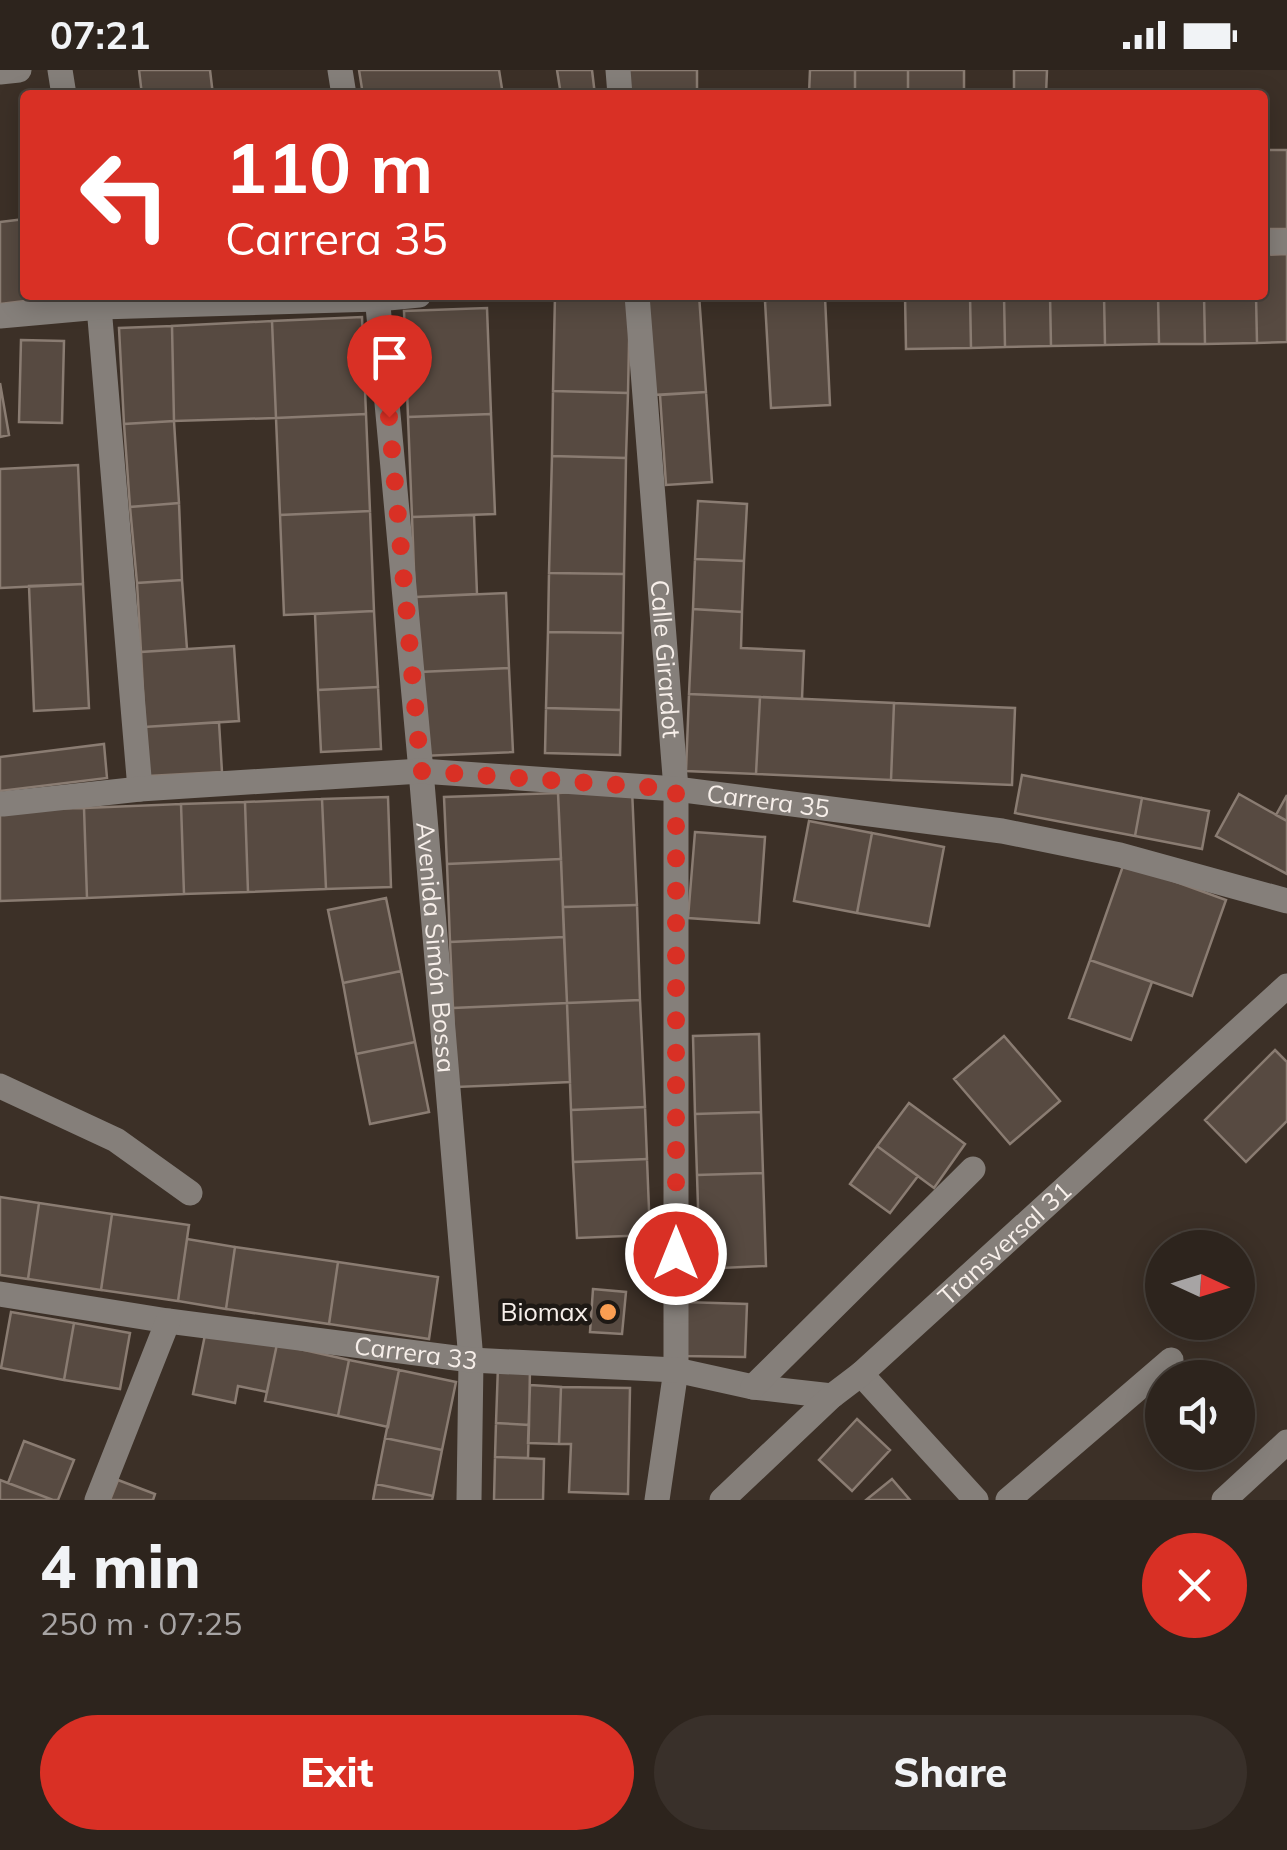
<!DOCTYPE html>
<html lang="en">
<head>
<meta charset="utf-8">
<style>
  body { margin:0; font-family:Mulish,sans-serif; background:#39302a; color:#f1f3f6; height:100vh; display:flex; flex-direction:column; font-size:38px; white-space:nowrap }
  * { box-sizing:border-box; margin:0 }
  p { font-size:32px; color:#a7a4a4 }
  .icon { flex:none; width:55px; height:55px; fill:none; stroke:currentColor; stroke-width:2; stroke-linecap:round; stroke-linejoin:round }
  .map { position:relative; height:1430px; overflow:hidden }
  .sheet { display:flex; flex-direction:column; background:#2d241d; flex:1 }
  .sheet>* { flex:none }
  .banner { position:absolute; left:20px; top:20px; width:1248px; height:210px; border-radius:10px; box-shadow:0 5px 25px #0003,0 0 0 2px #48413b; background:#d93025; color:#fff; overflow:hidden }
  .needle { width:65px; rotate:94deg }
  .buttons { position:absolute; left:1145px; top:1160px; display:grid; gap:20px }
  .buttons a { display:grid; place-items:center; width:110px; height:110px; border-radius:50%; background:#2d241d; box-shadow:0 5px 25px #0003,0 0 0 2px #48413b; font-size:50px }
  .pin { position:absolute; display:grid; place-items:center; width:85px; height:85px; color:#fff; margin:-102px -42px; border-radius:50% 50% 50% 0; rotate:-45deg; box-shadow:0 0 10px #0007 }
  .pin .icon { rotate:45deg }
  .me { position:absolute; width:110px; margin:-55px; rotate:0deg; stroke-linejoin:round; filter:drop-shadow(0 0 8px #0008) }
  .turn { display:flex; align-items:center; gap:35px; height:210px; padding:0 40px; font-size:45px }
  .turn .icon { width:130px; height:130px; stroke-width:2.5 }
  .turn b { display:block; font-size:70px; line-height:85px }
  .round { display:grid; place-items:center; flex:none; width:105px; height:105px; border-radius:52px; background:#39302a }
  .head { display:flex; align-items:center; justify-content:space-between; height:170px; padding:0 40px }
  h1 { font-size:60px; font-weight:800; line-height:75px }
  .cta { display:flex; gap:20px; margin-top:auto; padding:20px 40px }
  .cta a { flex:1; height:115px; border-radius:60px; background:#d93025; color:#fff; font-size:40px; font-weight:800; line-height:115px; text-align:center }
  .cta a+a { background:#39302a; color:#f1f3f6 }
  .status { display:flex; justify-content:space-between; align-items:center; height:70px; padding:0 50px; background:#2d241d; direction:ltr }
  .status svg { height:28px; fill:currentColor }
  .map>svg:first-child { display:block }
  .building { fill:#574a41; stroke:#8a7c72; stroke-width:2.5 }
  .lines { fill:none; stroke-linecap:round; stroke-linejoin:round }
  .minor { stroke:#857f7a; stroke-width:25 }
  .route { stroke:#d93025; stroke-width:18; stroke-dasharray:0 32.4 }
  .poi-dot { fill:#fb9e52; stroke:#1e1915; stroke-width:4 }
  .labels { text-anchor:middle; stroke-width:9; stroke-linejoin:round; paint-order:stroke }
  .street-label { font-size:25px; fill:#f7efea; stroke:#1e1915 }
  .poi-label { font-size:25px; fill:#f7efea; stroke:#1e1915; text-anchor:end }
</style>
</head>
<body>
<div class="status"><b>07:21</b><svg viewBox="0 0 49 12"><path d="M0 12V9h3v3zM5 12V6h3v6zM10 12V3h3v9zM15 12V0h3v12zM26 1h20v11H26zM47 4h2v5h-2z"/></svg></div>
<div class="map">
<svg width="1287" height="1430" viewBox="0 0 1287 1430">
  <rect width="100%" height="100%" fill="#3c3027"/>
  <path class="building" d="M139 0H210L213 25H142Z
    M359 0H499L503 25H363Z
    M557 0H592L595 25H561Z
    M628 0H697V24L629 25Z
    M810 0H855V25H809Z
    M855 0H908V25H855Z
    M908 0H964V25H908Z
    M1014 0H1047L1046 25H1014Z
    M1263 80H1287V159H1262Z
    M25 149V225H58V227L0 234V152Z
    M1287 184V272L1257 273 1256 225H1262V185Z
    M555 225 630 227 628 323 553 321Z
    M646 225H699L706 322 652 325Z
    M905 225H970L971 278 906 279Z
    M970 225H1004L1005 277 971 278Z
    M1004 225H1050L1051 276 1005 277Z
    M1050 225H1104L1105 275 1051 276Z
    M1104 225H1158L1159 274 1105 275Z
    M1158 225H1204L1205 274H1159Z
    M1204 225H1256L1257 273 1205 274Z
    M825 227 830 335 771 338 765 231Z
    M487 238 491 344 408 347 404 241Z
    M362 247 366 344 276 348 272 251Z
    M272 251 276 348 174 351 172 256Z
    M172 256 174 351 124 354 119 258Z
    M21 270 64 271 62 353 19 352Z
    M0 313 9 365 0 367Z
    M553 321 628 323 626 388 552 386Z
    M706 322 712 412 666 415 660 325Z
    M366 344 370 441 280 445 276 348Z
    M491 344 495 444 412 447 408 347Z
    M174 351 179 433 130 437 124 354Z
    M552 386 626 388 624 504 549 503Z
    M78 395 83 514 0 518V399Z
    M698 431 747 434 744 491 695 489Z
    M179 433 182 510 137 513 130 437Z
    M370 441 374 541 284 545 280 445Z
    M474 445 477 524 415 527 412 447Z
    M695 489 744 491 742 542 693 539Z
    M549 503 624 504 623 563 548 562Z
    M182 510 187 579 141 582 137 513Z
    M83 514 89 638 34 641 29 516Z
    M506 523 509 598 419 602 415 527Z
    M693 539 742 542 741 578 804 581 802 629 689 624Z
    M374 541 378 617 318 620 315 544Z
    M548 562 623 563 621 640 546 638Z
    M234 576 239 651 145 657 141 582Z
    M509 598 513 682 422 686 419 602Z
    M378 617 381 679 321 682 318 620Z
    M689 624 760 627 756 704 686 701Z
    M760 627 894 633 891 710 756 704Z
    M894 633 1015 638 1012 715 891 710Z
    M546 638 621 640 620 685 545 683Z
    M219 652 222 702 148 706 145 657Z
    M104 674 107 708 0 721V687Z
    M1022 705 1142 728 1135 766 1015 743Z
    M632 719 637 835 563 837 558 723Z
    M558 723 561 789 447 794 444 727Z
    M1239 724 1287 751V804L1216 766Z
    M1287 725V751L1276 745Z
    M388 727 391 817 326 819 322 729Z
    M1142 728 1209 741 1202 779 1135 766Z
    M322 729 326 819 248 822 245 732Z
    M245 732 248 822 184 824 181 734Z
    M181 734 184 824 87 828 84 738Z
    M84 738 87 828 0 831V740Z
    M809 751 872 763 857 843 794 831Z
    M695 762 765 767 759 853 688 848Z
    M872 763 944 777 929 856 857 843Z
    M561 789 564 867 450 872 447 794Z
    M1124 793 1226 830 1192 926 1090 890Z
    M386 828 401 901 343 913 328 840Z
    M637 835 640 930 567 933 563 837Z
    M564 867 567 933 453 938 450 872Z
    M1090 890 1152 912 1131 970 1069 948Z
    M401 901 415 972 356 984 343 913Z
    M640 930 645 1037 571 1040 567 933Z
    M567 933 570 1012 456 1017 453 938Z
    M759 964 761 1042 695 1044 693 966Z
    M1004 966 1060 1031 1010 1074 954 1009Z
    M415 972 429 1042 370 1054 356 984Z
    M1275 980 1287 992V1051L1246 1092 1205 1050Z
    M909 1033 965 1074 934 1118 877 1076Z
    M645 1037 647 1089 573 1092 571 1040Z
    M761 1042 763 1103 697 1105 695 1044Z
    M877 1076 918 1106 890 1143 850 1114Z
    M647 1089 650 1165 577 1168 573 1092Z
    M763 1103 766 1196 700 1199 697 1105Z
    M0 1127 39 1133 28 1209 0 1205Z
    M39 1133 112 1144 101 1220 28 1209Z
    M112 1144 189 1155 178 1231 101 1220Z
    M187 1169 235 1177 226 1239 178 1231Z
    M235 1177 338 1192 329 1254 226 1239Z
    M338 1192 438 1207 429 1269 329 1254Z
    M593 1219 626 1222 622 1264 590 1262Z
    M684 1232 747 1234 745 1287 683 1286Z
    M11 1242 74 1253 64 1310 1 1298Z
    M74 1253 130 1263 120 1319 64 1310Z
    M206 1260 277 1274 267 1322 238 1316 235 1333 193 1324Z
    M277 1274 349 1290 338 1346 265 1331Z
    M349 1290 399 1300 388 1357 338 1346Z
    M498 1296 530 1297 529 1355 496 1353Z
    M399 1300 456 1312 442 1380 385 1368Z
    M530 1315 561 1317 559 1374 528 1373Z
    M561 1317 630 1318 628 1424 569 1422 571 1374H559Z
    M857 1349 890 1380 852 1421 819 1390Z
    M496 1353 529 1355 528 1388 495 1387Z
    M385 1368 442 1380 433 1426 376 1414Z
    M24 1371 74 1390 58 1430H53L8 1413Z
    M495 1387 544 1389 543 1430H494Z
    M892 1409 910 1430H866Z
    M0 1410 8 1413 53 1430H0Z
    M118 1410 155 1424 153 1430H110Z
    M376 1414 433 1426 432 1430H373Z"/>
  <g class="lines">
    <g class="minor">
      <path d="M60 0 64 25"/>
      <path d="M340 0 344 25"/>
      <path d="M618 0 620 25"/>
      <path d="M0 2 19 0"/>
      <path d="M1262 172H1287"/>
      <path d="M98 225 140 719"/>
      <path id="s1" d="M377 225 421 701 471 1290 469 1430"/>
      <path id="s2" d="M637 225 676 719V1300L657 1430"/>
      <path d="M0 246 100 237 378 229 419 225"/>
      <path id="s3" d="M3 734 140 719 421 701 676 719 1002 761 1120 785 1287 831"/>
      <path d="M0 1016 116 1070 190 1123"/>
      <path id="s4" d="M0 1224 168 1251 471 1290 676 1300 753 1317 832 1326"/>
      <path d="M861 1304 976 1430"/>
      <path d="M753 1317 973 1099"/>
      <path d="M97 1430 168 1251"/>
      <path id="s5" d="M722 1430 832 1326 861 1304 1287 916"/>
      <path d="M1008 1430 1171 1290"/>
      <path d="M1224 1430 1287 1372"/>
    </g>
  </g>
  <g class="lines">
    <path class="route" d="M389 347 421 701 676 719V1184"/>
  </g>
  <circle class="poi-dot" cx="608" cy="1242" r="10"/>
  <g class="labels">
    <g class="street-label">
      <text dy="9" stroke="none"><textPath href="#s2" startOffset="365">Calle Girardot</textPath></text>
      <text dy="9" stroke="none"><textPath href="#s3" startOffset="768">Carrera 35</textPath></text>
      <text dy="9" stroke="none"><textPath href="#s1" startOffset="655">Avenida Simón Bossa</textPath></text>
      <text dy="9" stroke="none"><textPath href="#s5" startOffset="382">Transversal 31</textPath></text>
      <text dy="9" stroke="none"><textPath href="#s4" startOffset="420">Carrera 33</textPath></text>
    </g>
    <g class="poi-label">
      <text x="588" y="1251">Biomax</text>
    </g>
  </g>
</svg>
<div class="buttons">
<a><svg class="needle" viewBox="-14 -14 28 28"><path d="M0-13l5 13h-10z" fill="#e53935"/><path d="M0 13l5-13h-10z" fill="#a7a4a4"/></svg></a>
<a><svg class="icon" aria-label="sound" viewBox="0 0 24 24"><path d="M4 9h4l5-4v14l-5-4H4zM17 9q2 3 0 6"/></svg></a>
</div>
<div class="pin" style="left:389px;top:347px;background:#d93025"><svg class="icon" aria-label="arrive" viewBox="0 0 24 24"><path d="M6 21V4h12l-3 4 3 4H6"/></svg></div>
<svg class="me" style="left:676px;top:1184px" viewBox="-20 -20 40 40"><circle r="17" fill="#d93025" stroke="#fff" stroke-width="3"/><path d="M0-11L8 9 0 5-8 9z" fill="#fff"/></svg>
<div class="banner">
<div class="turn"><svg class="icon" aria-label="left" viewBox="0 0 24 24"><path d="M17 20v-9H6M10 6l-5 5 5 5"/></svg><div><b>110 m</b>Carrera 35</div></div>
</div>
</div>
<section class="sheet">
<div class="head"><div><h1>4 min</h1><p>250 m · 07:25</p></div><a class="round" style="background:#d93025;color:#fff"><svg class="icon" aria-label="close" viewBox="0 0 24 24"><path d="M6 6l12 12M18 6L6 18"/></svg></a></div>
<div class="cta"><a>Exit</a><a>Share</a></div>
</section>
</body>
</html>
